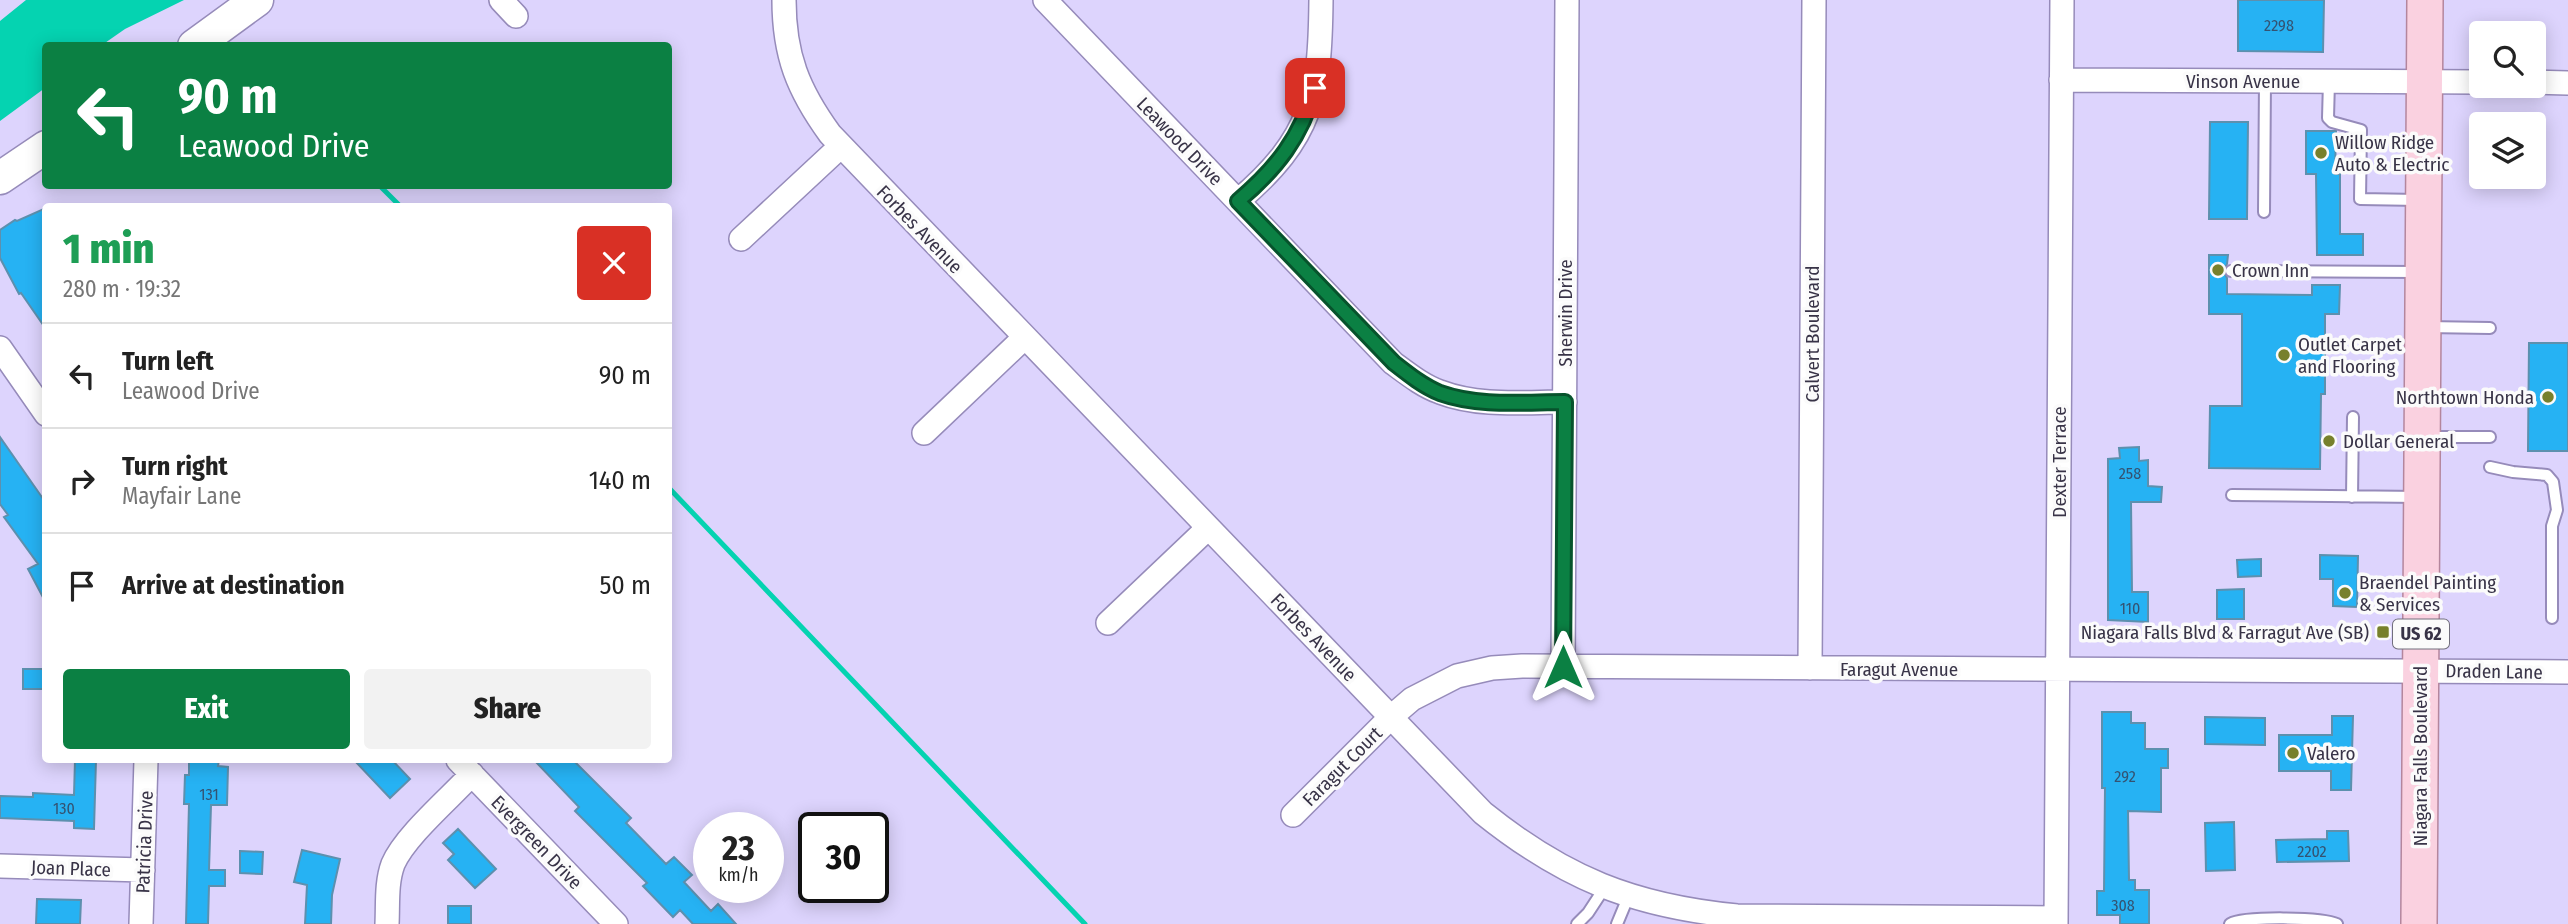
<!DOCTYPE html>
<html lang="en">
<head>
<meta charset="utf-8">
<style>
  body { margin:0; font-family:"Fira Sans Condensed",sans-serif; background:#f2f2f2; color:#222; height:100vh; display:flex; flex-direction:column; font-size:26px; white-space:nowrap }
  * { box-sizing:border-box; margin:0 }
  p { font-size:23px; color:#767676 }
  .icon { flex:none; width:38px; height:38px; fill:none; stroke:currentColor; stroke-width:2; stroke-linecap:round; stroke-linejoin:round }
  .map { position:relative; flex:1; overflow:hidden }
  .sheet { position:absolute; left:42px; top:203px; width:630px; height:560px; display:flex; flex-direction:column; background:#fff; border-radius:7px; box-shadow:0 4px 18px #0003 }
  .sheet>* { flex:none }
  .guide { position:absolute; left:42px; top:42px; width:630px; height:147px; border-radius:7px; box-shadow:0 4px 18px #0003; background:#0b8043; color:#fff; overflow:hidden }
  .tools { position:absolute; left:2469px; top:21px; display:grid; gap:14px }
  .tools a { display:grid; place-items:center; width:77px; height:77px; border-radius:7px; background:#fff; box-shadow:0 4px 18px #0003; font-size:35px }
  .speed { position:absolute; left:693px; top:812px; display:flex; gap:14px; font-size:35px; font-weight:700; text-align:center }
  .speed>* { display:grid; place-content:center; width:91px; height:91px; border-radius:50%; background:#fff; box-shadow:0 4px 18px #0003; line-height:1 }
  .speed small { font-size:18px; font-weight:400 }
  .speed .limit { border:4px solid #111; border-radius:10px; background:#fff; color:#111 }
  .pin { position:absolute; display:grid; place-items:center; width:60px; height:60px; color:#fff; margin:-30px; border-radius:14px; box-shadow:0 4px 10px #0006 }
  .me { position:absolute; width:77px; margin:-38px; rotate:0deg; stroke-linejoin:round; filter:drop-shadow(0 0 5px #0008) }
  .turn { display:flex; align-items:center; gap:24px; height:147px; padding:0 21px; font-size:32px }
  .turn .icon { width:91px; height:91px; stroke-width:2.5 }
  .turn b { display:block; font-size:49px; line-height:60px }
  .round { display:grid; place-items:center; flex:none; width:74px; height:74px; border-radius:7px; background:#f2f2f2 }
  .summary { display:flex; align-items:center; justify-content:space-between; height:119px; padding:0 21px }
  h1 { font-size:42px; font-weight:800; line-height:52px; color:#1e9e55 }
  .button { display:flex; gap:14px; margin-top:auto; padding:14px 21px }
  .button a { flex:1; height:80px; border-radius:7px; background:#0b8043; color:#fff; font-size:28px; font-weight:800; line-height:80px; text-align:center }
  .button a+a { background:#f2f2f2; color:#222 }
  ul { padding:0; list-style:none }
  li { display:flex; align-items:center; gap:21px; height:105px; padding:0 21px; border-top:2px solid #e0e0e0 }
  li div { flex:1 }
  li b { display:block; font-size:26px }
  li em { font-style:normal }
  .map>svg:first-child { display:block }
  .water { fill:#05d3b1 }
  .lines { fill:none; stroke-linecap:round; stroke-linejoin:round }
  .stream { stroke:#05d3b1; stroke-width:5 }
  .building { fill:#26b2f3; stroke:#5d90ae; stroke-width:2 }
  .lane-casing { stroke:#968bba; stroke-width:14 }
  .street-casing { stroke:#968bba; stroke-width:26 }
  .secondary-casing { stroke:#968bba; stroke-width:35 }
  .primary-casing { stroke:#b4869d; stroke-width:38 }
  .lane { stroke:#fff; stroke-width:10 }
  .street { stroke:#fff; stroke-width:23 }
  .secondary { stroke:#fff; stroke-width:32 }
  .primary { stroke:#fad1e0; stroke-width:35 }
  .route-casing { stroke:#07532c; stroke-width:18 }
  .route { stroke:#0b8043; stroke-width:12 }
  .poi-dot { fill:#77802c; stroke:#fbfbfb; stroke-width:2.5 }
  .labels { text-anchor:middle; stroke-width:7; stroke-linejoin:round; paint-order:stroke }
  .number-label { font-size:16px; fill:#345372 }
  .shield { fill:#fbfbfb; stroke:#726f7d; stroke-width:2 }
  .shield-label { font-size:18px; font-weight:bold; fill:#383347 }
  .street-label { font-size:19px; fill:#383347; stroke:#fbfbfb }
  .poi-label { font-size:19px; fill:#383347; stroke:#fbfbfb; text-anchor:start }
</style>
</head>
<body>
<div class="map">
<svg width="2568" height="924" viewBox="0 0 2568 924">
  <rect width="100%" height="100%" fill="#ddd4fd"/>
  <path class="water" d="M26 0H184L125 29 102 45 46 46 45 88 0 121V21Z"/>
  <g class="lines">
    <path class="stream" d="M380 186 400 206
      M668 487 1085 924"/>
  </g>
  <path class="building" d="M2238 0H2324L2323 52 2238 51Z
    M2210 122H2248L2247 219H2209Z
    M2306 131H2336L2335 174H2340V234H2363V255H2317L2316 174H2306Z
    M46 208V329L21 293 19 294 0 258V230L15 220 17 221Z
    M2209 255H2228L2227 264 2223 270 2227 278V294L2312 295V285H2340L2339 314H2325V394H2321L2320 469 2209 468 2210 406H2242V314H2209Z
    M2529 343H2568V451H2528Z
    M0 437 46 503V603L28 569 38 564 4 517 8 515 0 504Z
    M2139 447V461L2148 460V486L2162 487 2161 502H2131L2132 592H2148V622L2108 620V459L2120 458 2119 448Z
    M2320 555 2358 556 2357 607 2333 606V579H2320Z
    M2261 559V576L2238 577 2237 560Z
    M2244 589V619H2217V590Z
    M23 669H44V689H23Z
    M2102 712H2131V723H2145V749H2168V768H2161V812L2128 811 2129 880H2135V890H2149V924H2120V915H2097V891H2104L2105 788H2102Z
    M2332 716H2353L2351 790H2331V771H2279V735H2332Z
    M2205 717 2265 718V745L2205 744Z
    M75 760H96L94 829 74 828V821L0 818V796L33 797V793L74 795Z
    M189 760H219L218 766 228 767 227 805H211L209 870H225V886H209L208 924H186L189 804H184L185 775H189Z
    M354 760H392L410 779 390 798Z
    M534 760H573L631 818 626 823 666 864 674 857 692 875 684 882 711 911 718 904 736 924H693L680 910 673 917 643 886 647 883 575 811 579 807Z
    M2234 822 2235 870 2206 871 2205 823Z
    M458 829 496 869 475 888 448 860 454 854 443 843Z
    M2327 831H2348L2349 861 2277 862 2276 840 2327 839Z
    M302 850 340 859 332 895 331 924H305L307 885 294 882Z
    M240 851 263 852 262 874 240 873Z
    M37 899 81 900 80 924H36Z
    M448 906H471V924H448Z"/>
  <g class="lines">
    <g class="lane-casing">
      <path id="lane" d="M2329 81 2328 118 2332 122 2361 130 2360 199 2419 200
        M2264 212 2265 81
        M2231 271 2417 272
        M2426 327 2490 328
        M2426 437H2490
        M2490 467 2513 472 2547 475 2553 482 2557 510 2552 526V618
        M2232 495 2419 497
        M2352 497 2353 417
        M1577 924 1588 913 1605 887
        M1617 924 1629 895
        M2230 924C2244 916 2322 917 2337 924"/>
    </g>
    <g class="street-casing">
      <path id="street" d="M501 0 516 16
        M784 0C784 55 798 90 830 134L1483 813C1564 878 1633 906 1737 916L2056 918
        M1045 0 1393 363C1408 374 1423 386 1440 392 1479 407 1524 402 1565 402
        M2061 80 2482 82
        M2534 82 2568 83
        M1238 201C1313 137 1320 95 1321 0
        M741 239 841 146
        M0 348 46 414
        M924 433 1025 337
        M1108 623 1208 528
        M1563 667 1567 0
        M1810 668 1814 0
        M458 760 616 924
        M1293 815 1391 717 1412 699 1457 676 1492 668 1522 666 2568 672
        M0 866 143 870
        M141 924 146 760
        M387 924C388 904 386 883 393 864 405 836 450 798 472 774
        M2056 924 2062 0"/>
    </g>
    <g class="secondary-casing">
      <path id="secondary" d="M194 46 257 0
        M0 178 46 147"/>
    </g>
    <g class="primary-casing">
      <path id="primary" d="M2419 924 2425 0"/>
    </g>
    <use href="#lane" class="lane"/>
    <use href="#street" class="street"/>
    <use href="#secondary" class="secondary"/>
    <use href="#primary" class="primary"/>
  </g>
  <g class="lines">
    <g class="route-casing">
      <path id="route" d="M1315 88C1301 137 1277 168 1238 201L1394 363C1408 374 1423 386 1440 393 1479 407 1524 402 1565 402L1563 667"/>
    </g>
    <use href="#route" class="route"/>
  </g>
  <g class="poi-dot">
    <circle cx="2321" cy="153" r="7"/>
    <circle cx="2218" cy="270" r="7"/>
    <circle cx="2284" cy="355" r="7"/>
    <circle cx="2548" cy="397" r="7"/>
    <circle cx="2329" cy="441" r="7"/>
    <circle cx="2345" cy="593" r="7"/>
    <rect x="2376" y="625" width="14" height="14" rx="3.5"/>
    <circle cx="2293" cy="753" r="7"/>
  </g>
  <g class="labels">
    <g class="number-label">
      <text x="2279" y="31">2298</text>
      <text x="2130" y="479">258</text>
      <text x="2130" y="614">110</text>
      <text x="2125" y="782">292</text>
      <text x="209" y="800">131</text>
      <text x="64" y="814">130</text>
      <text x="2312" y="857">2202</text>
      <text x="2123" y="911">308</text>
    </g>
    <rect class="shield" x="2393" y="619.5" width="56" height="29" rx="5"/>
    <g class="shield-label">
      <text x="2421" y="640">US 62</text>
    </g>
    <g class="street-label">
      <text x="2243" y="88">Vinson Avenue</text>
      <text transform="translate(1180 141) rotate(46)" y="7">Leawood Drive</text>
      <text transform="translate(920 229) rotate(46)" y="7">Forbes Avenue</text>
      <text transform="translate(1565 313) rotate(-90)" y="7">Sherwin Drive</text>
      <text transform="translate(1812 334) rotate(-90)" y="7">Calvert Boulevard</text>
      <text transform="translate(2059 462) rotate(-90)" y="7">Dexter Terrace</text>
      <text transform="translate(1314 637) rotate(46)" y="7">Forbes Avenue</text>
      <text x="1899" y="676">Faragut Avenue</text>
      <text transform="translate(2494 671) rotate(1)" y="7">Draden Lane</text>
      <text transform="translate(2420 756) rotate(-90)" y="7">Niagara Falls Boulevard</text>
      <text transform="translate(1342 766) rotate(-45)" y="7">Faragut Court</text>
      <text transform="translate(144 842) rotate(-88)" y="7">Patricia Drive</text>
      <text transform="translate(537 842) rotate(46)" y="7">Evergreen Drive</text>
      <text transform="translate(71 868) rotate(2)" y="7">Joan Place</text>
    </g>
    <g class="poi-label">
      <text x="2335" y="149">Willow Ridge<tspan x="2335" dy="22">Auto &amp; Electric</tspan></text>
      <text x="2232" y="277">Crown Inn</text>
      <text x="2298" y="351">Outlet Carpet<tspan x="2298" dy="22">and Flooring</tspan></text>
      <text x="2534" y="404" text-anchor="end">Northtown Honda</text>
      <text x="2343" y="448">Dollar General</text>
      <text x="2359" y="589">Braendel Painting<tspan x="2359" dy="22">&amp; Services</tspan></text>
      <text x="2369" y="639" text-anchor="end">Niagara Falls Blvd &amp; Farragut Ave (SB)</text>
      <text x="2307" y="760">Valero</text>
    </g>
  </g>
</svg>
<div class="tools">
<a><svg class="icon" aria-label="search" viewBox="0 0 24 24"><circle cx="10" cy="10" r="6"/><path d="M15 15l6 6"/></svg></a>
<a><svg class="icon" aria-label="layers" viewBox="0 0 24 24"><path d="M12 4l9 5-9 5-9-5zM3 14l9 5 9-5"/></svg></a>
</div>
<div class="speed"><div>23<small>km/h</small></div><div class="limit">30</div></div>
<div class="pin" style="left:1315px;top:88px;background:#d93025"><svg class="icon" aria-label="arrive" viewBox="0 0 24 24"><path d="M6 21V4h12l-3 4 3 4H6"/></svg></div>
<svg class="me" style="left:1563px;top:667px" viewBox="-20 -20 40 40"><path d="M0-17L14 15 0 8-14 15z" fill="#0b8043" stroke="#fff" stroke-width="4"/></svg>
<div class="guide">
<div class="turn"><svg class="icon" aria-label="left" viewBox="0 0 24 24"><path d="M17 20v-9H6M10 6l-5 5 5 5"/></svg><div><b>90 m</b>Leawood Drive</div></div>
</div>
<section class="sheet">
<div class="summary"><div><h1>1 min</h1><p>280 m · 19:32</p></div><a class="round" style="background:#d93025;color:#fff"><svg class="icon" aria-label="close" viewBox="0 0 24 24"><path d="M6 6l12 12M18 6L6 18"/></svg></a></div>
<ul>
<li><svg class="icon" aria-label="left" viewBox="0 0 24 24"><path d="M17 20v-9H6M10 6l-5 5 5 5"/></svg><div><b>Turn left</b><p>Leawood Drive</p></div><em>90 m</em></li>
<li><svg class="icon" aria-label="right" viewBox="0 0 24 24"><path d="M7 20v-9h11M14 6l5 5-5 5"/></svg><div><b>Turn right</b><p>Mayfair Lane</p></div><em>140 m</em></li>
<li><svg class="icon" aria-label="arrive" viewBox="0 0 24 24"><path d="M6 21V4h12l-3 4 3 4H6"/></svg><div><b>Arrive at destination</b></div><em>50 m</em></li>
</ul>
<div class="button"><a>Exit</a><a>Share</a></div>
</section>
</div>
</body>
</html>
